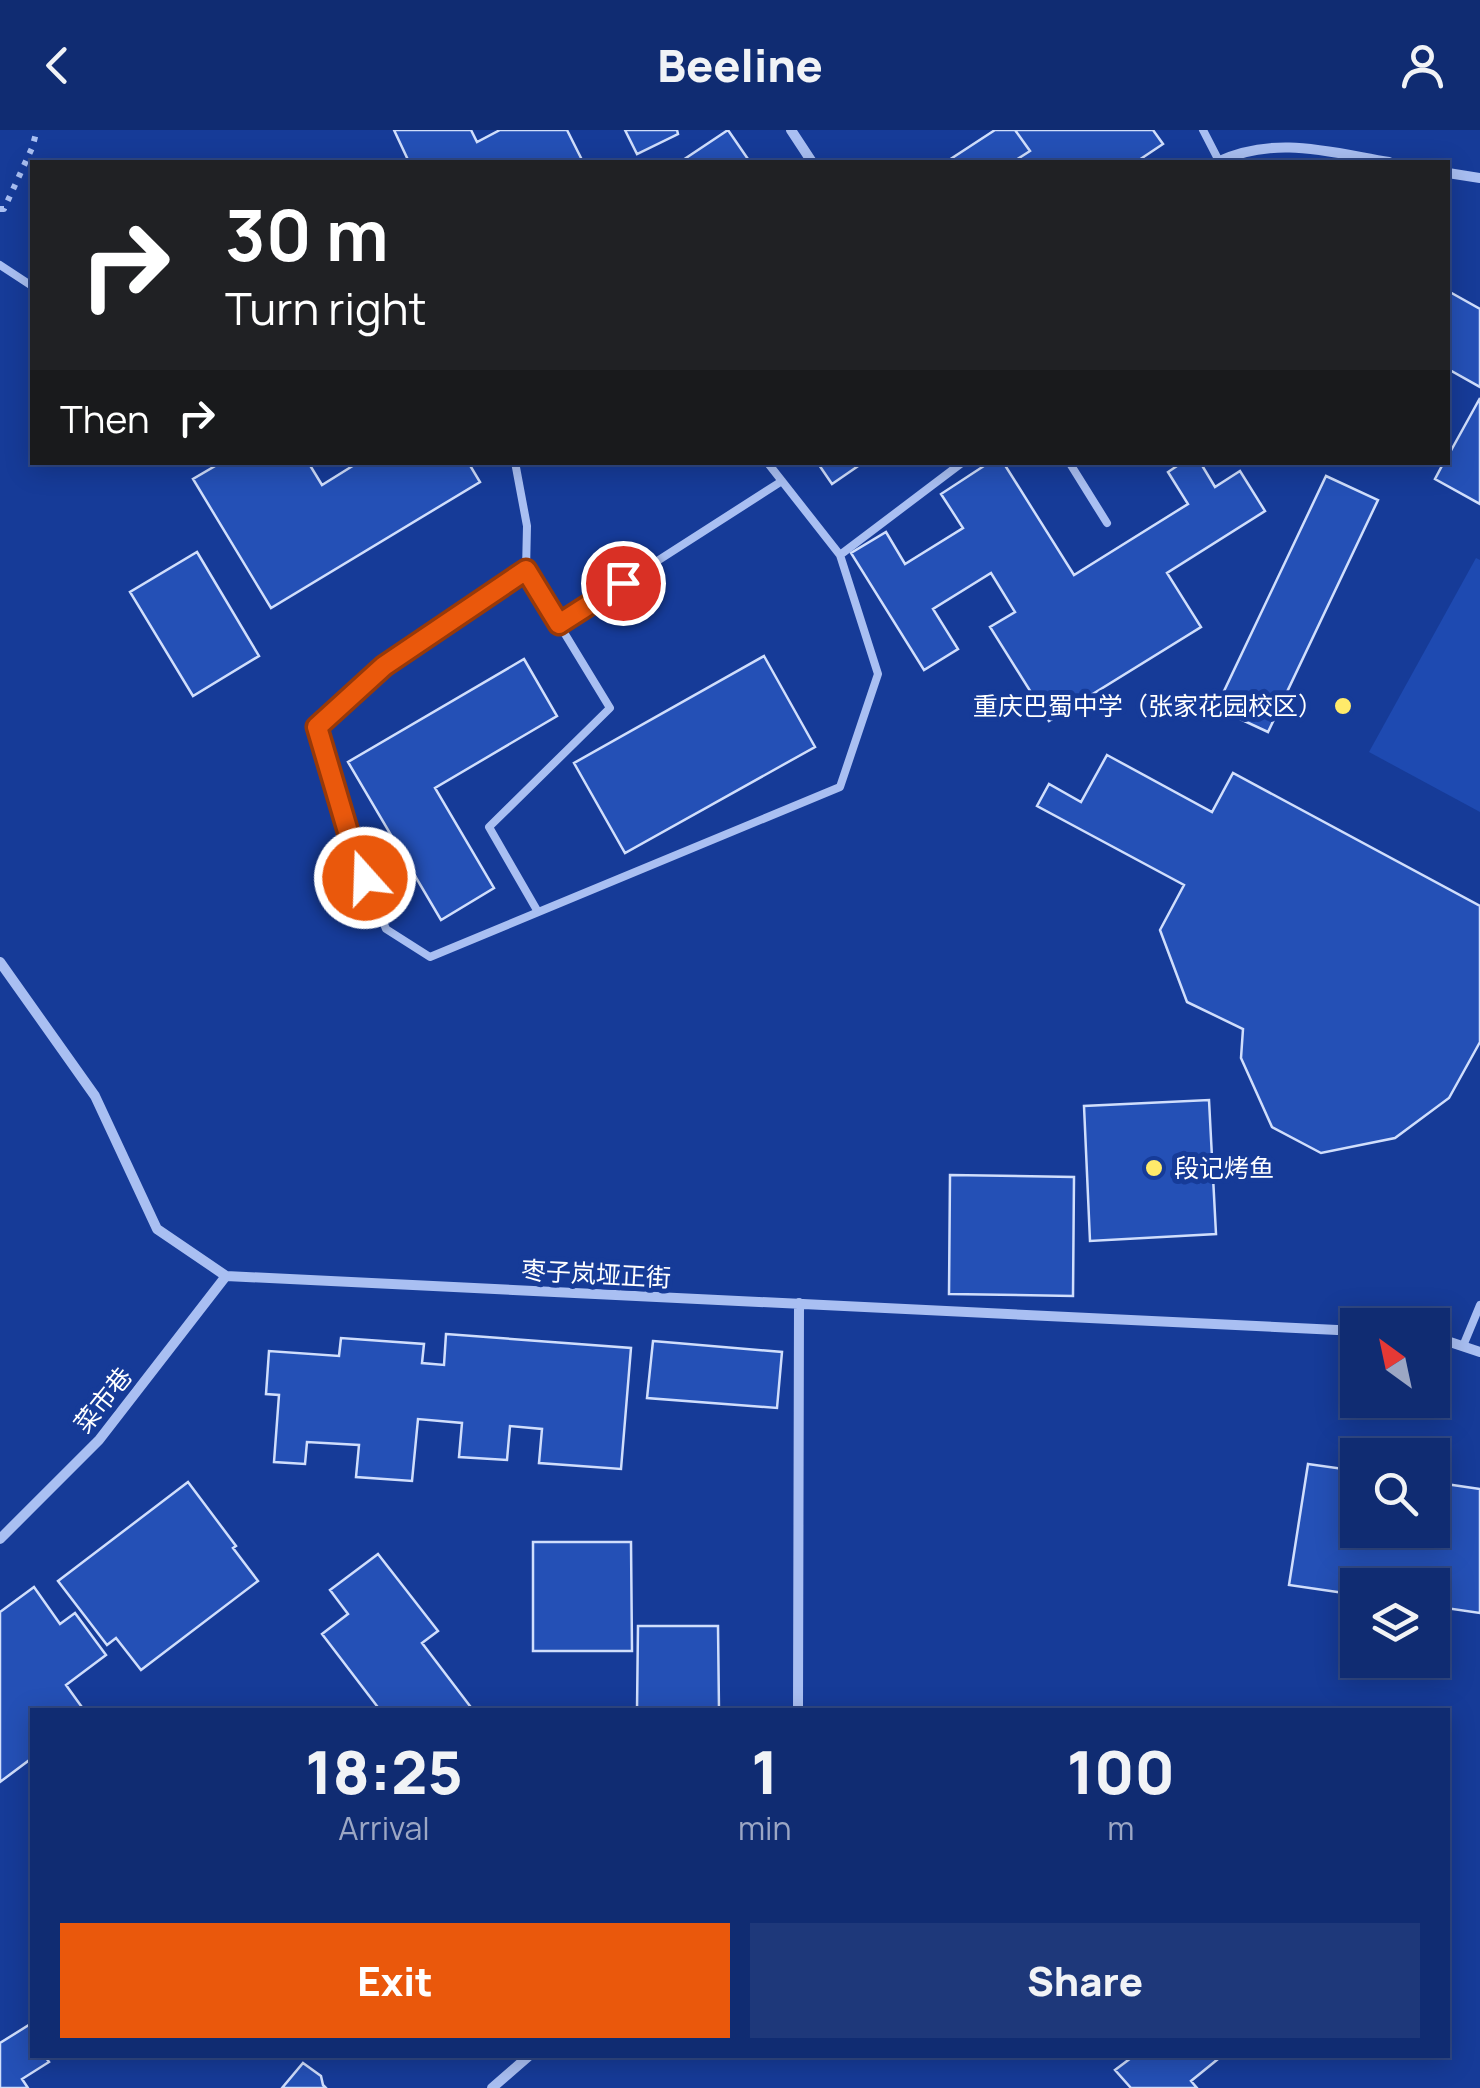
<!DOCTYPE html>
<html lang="en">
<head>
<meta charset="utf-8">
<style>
  body { margin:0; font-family:Manrope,"Noto Sans SC",sans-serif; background:#1e387a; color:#f1f3f6; height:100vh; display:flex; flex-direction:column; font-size:38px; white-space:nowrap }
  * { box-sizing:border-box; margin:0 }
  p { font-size:32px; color:#9ca7c4 }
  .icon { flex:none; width:55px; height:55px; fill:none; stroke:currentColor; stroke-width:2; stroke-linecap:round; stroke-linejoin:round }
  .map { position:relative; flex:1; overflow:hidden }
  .sheet { position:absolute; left:30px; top:1578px; width:1420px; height:350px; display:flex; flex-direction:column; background:#102c72; border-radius:0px; box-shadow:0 5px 25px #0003,0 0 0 2px #304884 }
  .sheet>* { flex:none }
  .guide { position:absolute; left:30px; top:30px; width:1420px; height:305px; border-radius:0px; box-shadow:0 5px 25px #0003,0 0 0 2px #304884; background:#202124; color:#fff; overflow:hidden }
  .needle { width:65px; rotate:327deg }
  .fabs { position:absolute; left:1340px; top:1178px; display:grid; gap:20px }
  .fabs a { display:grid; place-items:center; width:110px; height:110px; border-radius:0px; background:#102c72; box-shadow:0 5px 25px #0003,0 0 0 2px #304884; font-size:50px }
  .pin { position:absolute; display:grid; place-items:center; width:85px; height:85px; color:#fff; margin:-42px; border:5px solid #fff; border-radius:50%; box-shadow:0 2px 10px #0007 }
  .me { position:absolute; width:110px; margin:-55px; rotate:340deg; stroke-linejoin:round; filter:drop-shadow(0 0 8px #0008) }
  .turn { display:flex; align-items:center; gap:35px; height:210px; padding:0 30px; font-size:45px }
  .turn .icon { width:130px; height:130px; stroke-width:2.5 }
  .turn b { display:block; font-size:70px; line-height:85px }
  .then { display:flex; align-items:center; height:95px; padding:0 30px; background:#0003; gap:20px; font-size:38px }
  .eta { display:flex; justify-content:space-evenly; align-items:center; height:170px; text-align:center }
  .eta b { font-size:60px; font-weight:800; line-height:70px }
  .action { display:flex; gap:20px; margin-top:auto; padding:20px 30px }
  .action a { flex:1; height:115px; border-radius:0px; background:#ea580c; color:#fff; font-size:40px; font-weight:800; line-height:115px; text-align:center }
  .action a+a { background:#1e387a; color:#f1f3f6 }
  header { display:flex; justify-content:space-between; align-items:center; height:130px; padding:0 30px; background:#102c72; font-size:45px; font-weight:800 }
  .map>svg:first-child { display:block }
  .green { fill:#1e4ab1 }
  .building { fill:#2450b6; stroke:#d0defc; stroke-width:2.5 }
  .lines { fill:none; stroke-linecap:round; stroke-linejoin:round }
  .path { stroke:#a9bff2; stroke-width:6; stroke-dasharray:5 8; stroke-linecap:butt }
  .lane { stroke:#a9bff2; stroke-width:8 }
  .street { stroke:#a9bff2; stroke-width:10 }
  .route-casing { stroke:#983908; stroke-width:25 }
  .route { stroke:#ea580c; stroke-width:18 }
  .poi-dot { fill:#ffea6a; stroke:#163b98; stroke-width:4 }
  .labels { text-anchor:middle; stroke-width:10; stroke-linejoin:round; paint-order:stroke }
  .poi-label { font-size:25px; fill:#fff; stroke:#163b98; text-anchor:end }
  .street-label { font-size:25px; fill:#fff; stroke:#163b98 }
</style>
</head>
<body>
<header><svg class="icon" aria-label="back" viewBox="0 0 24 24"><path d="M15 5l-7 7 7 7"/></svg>Beeline<svg class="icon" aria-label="person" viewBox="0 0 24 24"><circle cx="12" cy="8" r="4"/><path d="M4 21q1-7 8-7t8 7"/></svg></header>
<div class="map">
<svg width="1480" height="1958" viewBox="0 0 1480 1958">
  <rect width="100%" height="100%" fill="#163b98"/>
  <path class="green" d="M1476 428 1480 430V682L1369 622Z"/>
  <path class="building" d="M394 0H471L477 12 500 0H567L583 32H409Z
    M625 0H677L678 4 637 24Z
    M728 0 750 32H680Z
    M995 0H1015L1030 21 1013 32H946Z
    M1015 0H1153L1163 14 1136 32H1013L1030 21Z
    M1448 161 1480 179V257L1448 239Z
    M1480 268V374L1435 349 1444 332H1448V326Z
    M222 332H308L322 355 359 332H468L480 352 271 478 193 349Z
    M817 332H864L832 354Z
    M990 332H1003L1074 445 1188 374 1168 342 1183 332H1200L1215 357 1240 341 1265 381 1167 443 1201 497 1049 591 990 497 1015 482 991 443 933 479 958 519 924 540 851 423 886 402 905 434 963 398 941 364Z
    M1326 346 1378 370 1268 602 1216 578Z
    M197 422 259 526 193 566 130 462Z
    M764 526 815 617 625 723 574 633Z
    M524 529 557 586 435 658 494 758 441 790 348 632Z
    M1107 625 1212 682 1233 643 1480 776V912L1449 968 1395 1008 1321 1023 1272 997 1241 928 1243 899 1187 872 1160 800 1184 755 1037 676 1049 654 1081 672Z
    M1209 970 1216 1104 1090 1111 1084 976Z
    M950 1045 1074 1047 1073 1166 949 1164Z
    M446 1204 631 1218 621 1339 539 1333 542 1299 510 1296 507 1330 459 1327 462 1293 418 1289 412 1351 356 1347 359 1315 307 1312 305 1334 274 1332 279 1265 266 1264 269 1221 339 1226 341 1208 424 1214 422 1233 444 1235Z
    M653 1211 782 1222 777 1278 647 1268Z
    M1308 1334 1358 1341V1400H1432V1352L1480 1359V1483L1432 1476V1455H1358V1465L1289 1455Z
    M188 1352 236 1416 233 1418 258 1451 141 1540 116 1508 107 1515 58 1451Z
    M533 1412H631L632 1521H533Z
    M378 1424 438 1501 422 1513 473 1580H380L322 1504 348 1484 330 1460Z
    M34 1457 60 1494 75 1483 106 1525 66 1555 84 1580H32V1628L0 1652V1482Z
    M638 1496H718L719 1580H637Z
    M32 1893V1925H44L49 1932 22 1949 28 1958H0V1913Z
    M1135 1925H1223L1191 1951 1197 1958H1131L1115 1940Z
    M303 1933 321 1946 323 1955 326 1958H282Z"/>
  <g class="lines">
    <path class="path" d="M0 79H4L32 18 37 0"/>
    <path class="lane" d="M1203 0 1219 31
      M0 135 32 156
      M515 332 527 396 526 440 384 536 317 597 355 722 386 799 430 827 840 657 878 544 840 425 767 332
      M1069 332 1107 393
      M840 425 963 332
      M526 440 610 578 489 697 538 782
      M559 494 782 351
      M1463 1216 1480 1175"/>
    <path class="street" d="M791 0 812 32
      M1217 32C1275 5 1329 22 1389 32
      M1448 43 1480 48
      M0 832 95 966 157 1099 226 1146 1358 1201
      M1432 1206 1480 1222
      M0 1409 99 1310 226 1146
      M798 1580 799 1173
      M492 1958 530 1925"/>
  </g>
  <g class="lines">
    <g class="route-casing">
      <path id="route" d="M365 748 354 722 317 597 384 536 526 440 559 494 623 453"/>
    </g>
    <use href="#route" class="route"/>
  </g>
  <g class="poi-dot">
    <circle cx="1343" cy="576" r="10"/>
    <circle cx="1154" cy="1038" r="10"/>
  </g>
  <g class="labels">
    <g class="poi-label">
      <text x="1323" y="585">重庆巴蜀中学（张家花园校区）</text>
      <text x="1174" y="1047" text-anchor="start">段记烤鱼</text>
    </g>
    <g class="street-label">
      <text transform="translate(596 1144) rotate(3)" y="9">枣子岚垭正街</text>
      <text transform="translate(103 1270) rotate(-51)" y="9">菜市巷</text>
    </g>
  </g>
</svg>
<div class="fabs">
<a><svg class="needle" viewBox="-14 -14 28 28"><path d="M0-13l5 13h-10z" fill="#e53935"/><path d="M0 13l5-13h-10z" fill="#9ca7c4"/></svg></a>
<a><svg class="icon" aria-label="search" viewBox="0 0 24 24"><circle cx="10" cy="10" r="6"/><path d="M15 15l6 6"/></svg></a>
<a><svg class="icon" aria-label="layers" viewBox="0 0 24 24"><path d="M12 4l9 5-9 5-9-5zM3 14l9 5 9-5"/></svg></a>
</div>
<div class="pin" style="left:623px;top:453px;background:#d93025"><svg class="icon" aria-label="arrive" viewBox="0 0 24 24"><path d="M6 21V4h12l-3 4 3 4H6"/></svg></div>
<svg class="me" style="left:365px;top:748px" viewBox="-20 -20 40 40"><circle r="17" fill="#ea580c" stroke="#fff" stroke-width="3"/><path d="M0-11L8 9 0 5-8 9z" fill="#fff"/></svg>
<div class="guide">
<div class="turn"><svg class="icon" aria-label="right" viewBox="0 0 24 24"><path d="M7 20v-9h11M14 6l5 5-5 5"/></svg><div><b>30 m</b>Turn right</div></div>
<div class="then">Then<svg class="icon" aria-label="right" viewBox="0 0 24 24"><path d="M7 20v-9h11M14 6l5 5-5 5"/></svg></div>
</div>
<section class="sheet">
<div class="eta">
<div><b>18:25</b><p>Arrival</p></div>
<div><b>1</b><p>min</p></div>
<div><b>100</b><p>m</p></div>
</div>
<div class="action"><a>Exit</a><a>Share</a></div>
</section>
</div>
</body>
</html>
